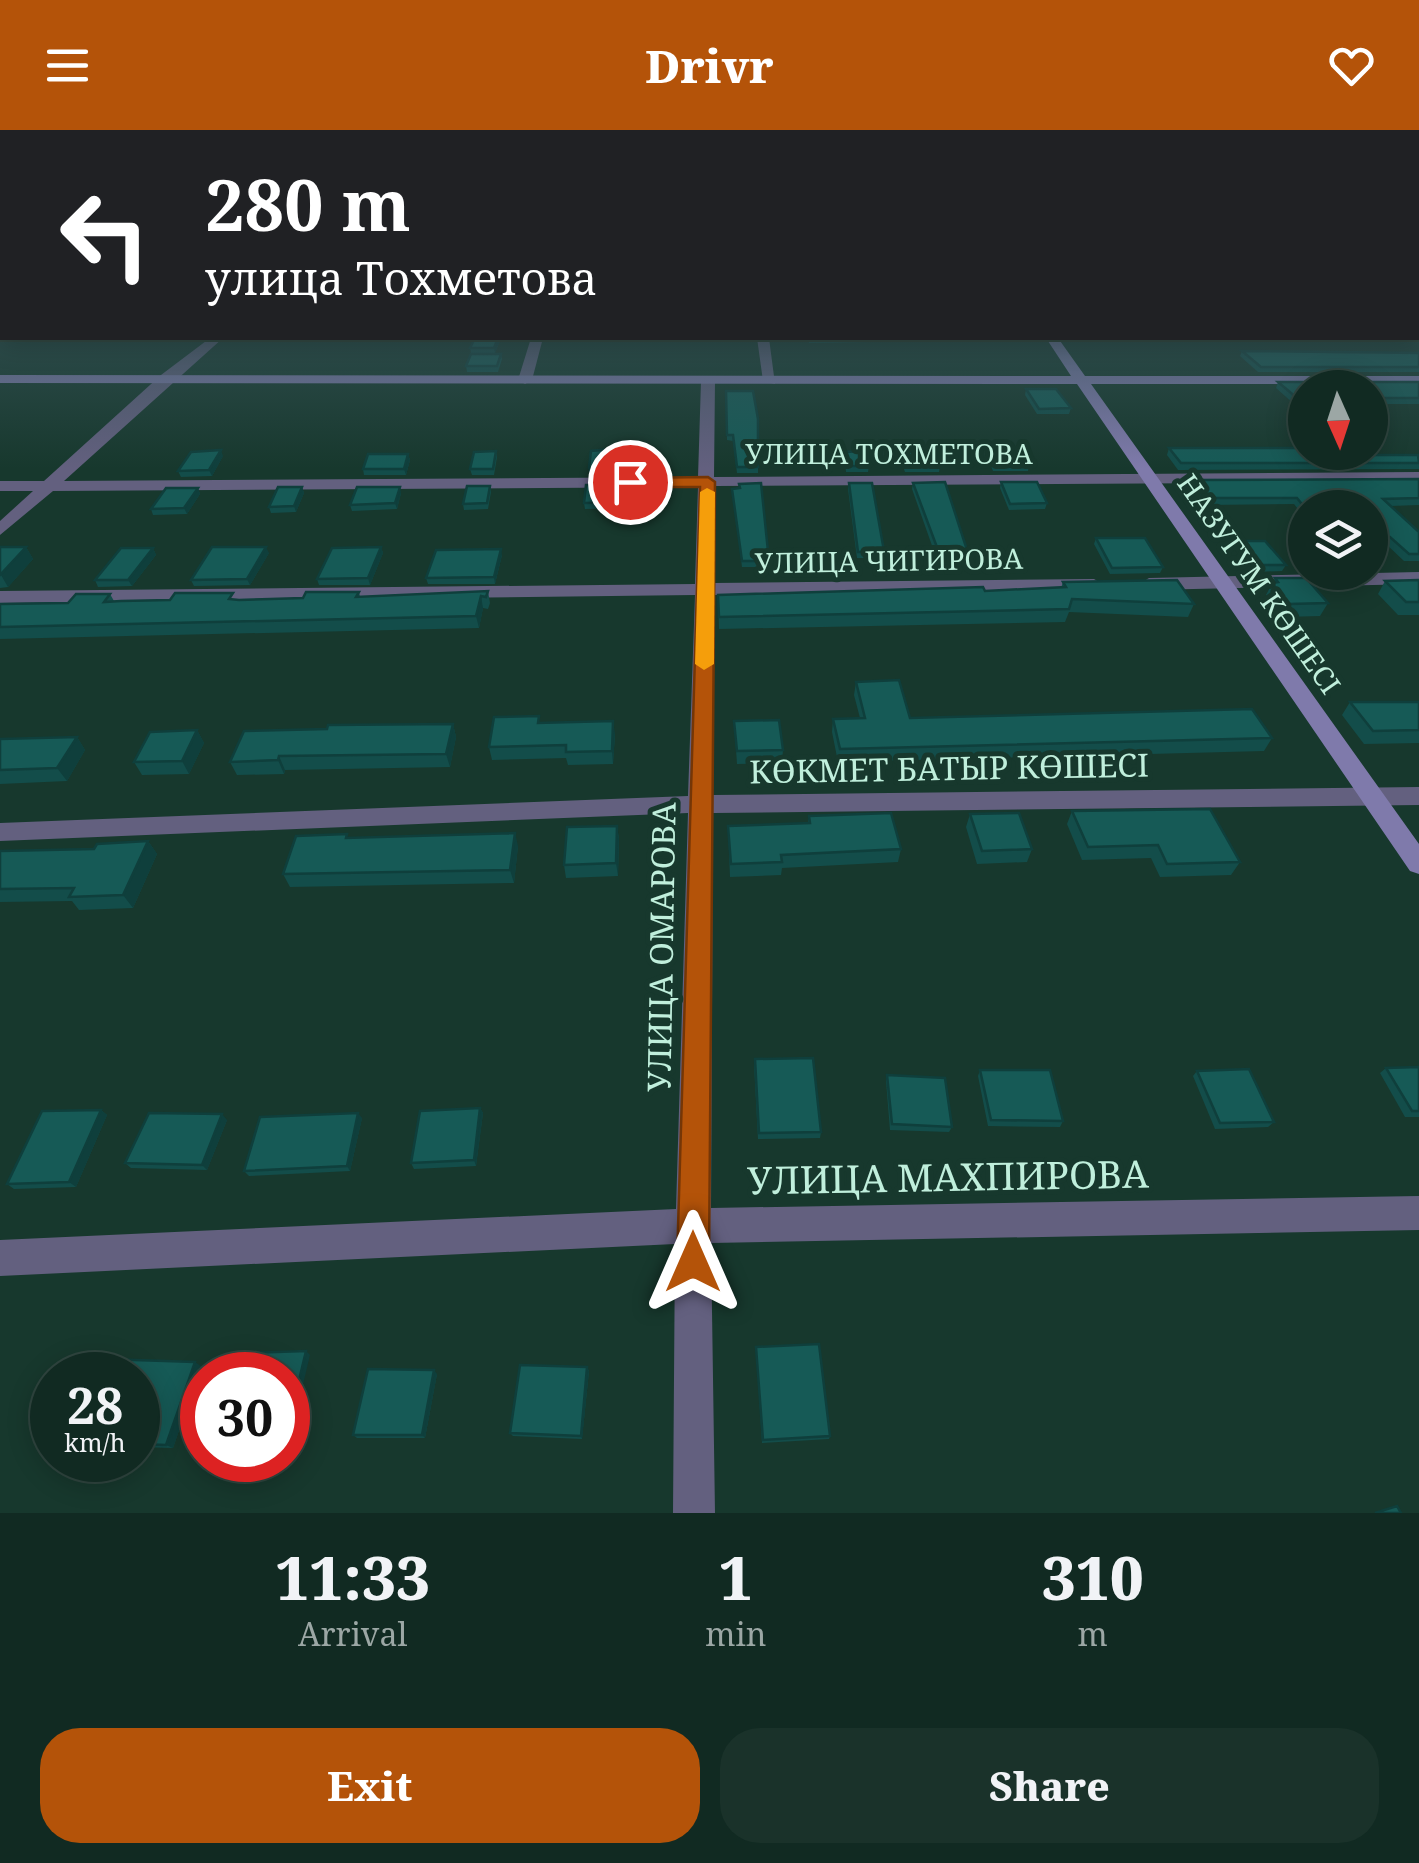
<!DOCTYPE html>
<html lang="en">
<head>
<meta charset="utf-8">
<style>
  body { margin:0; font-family:"Noto Serif",serif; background:#1a322a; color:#f1f3f6; height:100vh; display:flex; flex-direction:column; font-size:38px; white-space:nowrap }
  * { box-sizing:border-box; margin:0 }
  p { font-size:32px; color:#9ca7a5 }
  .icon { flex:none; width:55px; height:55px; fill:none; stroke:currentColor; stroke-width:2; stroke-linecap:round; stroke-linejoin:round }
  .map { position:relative; height:1383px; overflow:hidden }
  .side { display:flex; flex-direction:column; background:#112a22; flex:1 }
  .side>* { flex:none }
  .top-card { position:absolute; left:0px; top:0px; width:1420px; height:210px; box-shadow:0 5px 25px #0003,0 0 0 2px #304640; background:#202124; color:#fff; overflow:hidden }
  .needle { width:65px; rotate:177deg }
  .buttons { position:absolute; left:1288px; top:240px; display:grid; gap:20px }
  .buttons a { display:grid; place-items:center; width:100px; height:100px; border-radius:50%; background:#112a22; box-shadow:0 5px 25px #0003,0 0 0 2px #304640; font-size:50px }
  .speed { position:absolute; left:30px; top:1222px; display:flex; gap:20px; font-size:50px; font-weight:700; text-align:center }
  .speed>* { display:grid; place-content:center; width:130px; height:130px; border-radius:50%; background:#112a22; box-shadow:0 5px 25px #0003,0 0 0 2px #304640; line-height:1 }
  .speed small { font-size:25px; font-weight:400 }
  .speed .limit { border:15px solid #d22; background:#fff; color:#111 }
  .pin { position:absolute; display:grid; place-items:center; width:85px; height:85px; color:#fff; margin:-42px; border:5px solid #fff; border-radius:50%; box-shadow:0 2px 10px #0007 }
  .me { position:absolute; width:110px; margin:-55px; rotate:0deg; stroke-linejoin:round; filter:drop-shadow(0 0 8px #0008) }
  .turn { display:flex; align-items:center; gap:35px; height:210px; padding:0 40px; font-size:45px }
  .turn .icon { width:130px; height:130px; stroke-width:2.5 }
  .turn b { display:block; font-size:70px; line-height:85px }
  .eta { display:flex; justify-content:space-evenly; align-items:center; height:170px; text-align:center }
  .eta b { font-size:60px; font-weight:800; line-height:70px }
  .action { display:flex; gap:20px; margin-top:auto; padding:20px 40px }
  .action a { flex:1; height:115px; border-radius:40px; background:#b45309; color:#fff; font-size:40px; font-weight:800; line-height:115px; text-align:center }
  .action a+a { background:#1a322a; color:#f1f3f6 }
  header { display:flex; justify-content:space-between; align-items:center; height:130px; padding:0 40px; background:#b45309; color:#fff; font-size:45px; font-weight:800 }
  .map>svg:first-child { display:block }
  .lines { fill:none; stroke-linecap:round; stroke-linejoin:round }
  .street { fill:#63607f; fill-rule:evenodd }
  .secondary { fill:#7f7aab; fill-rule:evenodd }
  .wall { fill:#134d4a }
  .shaded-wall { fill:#0f3f3c }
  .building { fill:#165a56; stroke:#0f3f3c; stroke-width:2.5 }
  .route { fill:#b45309; stroke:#753606; stroke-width:2.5 }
  .slow { fill:#f59e0b }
  .labels { text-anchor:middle; stroke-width:10; stroke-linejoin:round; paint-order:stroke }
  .far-street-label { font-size:28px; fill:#c0efdc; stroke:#17382d }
  .street-label { font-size:32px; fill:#c0efdc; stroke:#17382d }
  .near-street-label { font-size:38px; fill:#c0efdc; stroke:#17382d }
</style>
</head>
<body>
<header><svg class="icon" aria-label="menu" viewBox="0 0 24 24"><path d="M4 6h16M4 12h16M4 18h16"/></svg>Drivr<svg class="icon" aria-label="heart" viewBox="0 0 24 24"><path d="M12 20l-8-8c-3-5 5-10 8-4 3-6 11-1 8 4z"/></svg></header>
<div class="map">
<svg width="1419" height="1383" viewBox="0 0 1419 1383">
  <rect width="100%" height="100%" fill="#17382d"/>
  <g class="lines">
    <path class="street" d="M2 162V171L0 172V163Z
      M1418 192H1419V200H1418Z
      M210 208H223L64 351 698 347 701 251 708 247 715 251 714 347 1419 342V352L714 356V453L1094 449 1104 455 1094 461 714 465 713 665 1419 657V675L713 683 711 1078 1419 1066V1100L711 1113 715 1383H673L675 1114 0 1146V1110L676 1079 688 683 0 711V693L688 666 695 465 0 473V461L695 454 698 357 53 361 0 405V391L33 361H0V351H44L161 245Z
      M531 208H543L532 250 525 254 518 250Z
      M757 208H769L775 254 763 251Z
      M1419 442V454L1149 460 1139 454 1149 448Z"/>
    <path class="secondary" d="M1046 208H1058L1085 246H1419V254H1091L1419 714V744L1410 741 1077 254 0 253V245L1071 246Z"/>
  </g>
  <path class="wall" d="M475 208H501L495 223H471L470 218Z
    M808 208H926L925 211 809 213Z
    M1242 221 1419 223V242H1258L1240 226Z
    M501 224 502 229 498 242H467L466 236Z
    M1278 252H1419V274H1370V258H1305V274H1294L1276 258Z
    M1026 259 1071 278 1069 284H1037L1025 265Z
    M726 261 758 289V343H737L733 311 727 310Z
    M987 318 1029 335 1028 341H993L986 324Z
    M1169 318 1311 325 1419 326V339L1178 340 1167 325Z
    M496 321 497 327 494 345H472L470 339Z
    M631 322 630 344H589V338Z
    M844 322 869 336 868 342H846Z
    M901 322 940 336 939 342H905L900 328Z
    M408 324 410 330 406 345H364L363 339Z
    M223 326 212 346 181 347 178 341Z
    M1419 349V375L1390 376 1419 402V431H1404L1386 414H1370V378H1305V388L1294 374 1205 375 1191 357 1194 350Z
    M1001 352 1047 373 1045 379 1009 380 1000 358Z
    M849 353 884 421 883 428H857L848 359Z
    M913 353 967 420 966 426 936 427 912 359Z
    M490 356 491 362 488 379 464 380 463 374Z
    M302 357 304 363 296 382 271 383 269 377Z
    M198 358 200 364 187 384 153 385 151 379Z
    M732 359 769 431V437H742Z
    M628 361 627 378 585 379 584 373Z
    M401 363 397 379 352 381 350 375Z
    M1096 408 1163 437 1160 443 1110 444 1094 414Z
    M1240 411 1286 435 1282 441 1255 442 1237 417Z
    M0 417H26L33 429 8 457 0 458Z
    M381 417 383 423 370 455H319L317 449Z
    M153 418 156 425 132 456 98 457 95 450Z
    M269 423 250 455 194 456 191 450Z
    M502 425 495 454H428L426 448Z
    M1275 448 1328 473 1320 486 1283 487 1266 465Z
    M1419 450V485H1398L1378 464 1385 451Z
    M1063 452 1194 474 1188 487 1069 482 1065 492 719 499 718 465 985 461 1061 458Z
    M488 461 490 473 488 479 483 478 479 498 0 509V474L68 473 110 464 114 471 303 468 359 462 360 467Z
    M856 552 910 588 1272 608 1264 621 838 632 832 602 833 589 860 588 854 565Z
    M1350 572H1419V613L1364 614 1342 585Z
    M734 591 783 620 782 633 737 634Z
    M540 593 615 604 613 634 568 635 566 628 492 630 489 617Z
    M453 594 456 607 450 637 285 640 284 644 237 645 230 632Z
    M197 600 204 613 189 644 142 645 134 632Z
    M77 607 85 620 67 651 0 654V609Z
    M1072 681 1240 732 1231 745 1160 747 1151 728 1082 730 1067 694Z
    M970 684 1032 719 1027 732 977 734 966 697Z
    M809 686 901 719 898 732 782 738 781 745 730 747 728 696 808 693Z
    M617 696 619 709 618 746 566 748 564 735Z
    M348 708 518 716 514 753 290 757 283 744Z
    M148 711 157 724 133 778 79 780 72 771 0 772V721L94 719Z
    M754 935 821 1002 820 1008 758 1009Z
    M1419 937V987H1405L1380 943 1386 938Z
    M980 940 1063 991 1060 997 988 996 978 946Z
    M1197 941 1274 992 1268 997 1215 999 1193 946Z
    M887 945 952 997 949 1002 890 1000 886 951Z
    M480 978 483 983 476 1036 414 1039 411 1033Z
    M101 980 107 985 76 1057 14 1059 7 1054Z
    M362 988 350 1041 249 1046 244 1041Z
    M227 990 207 1040 131 1038 125 1033Z
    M756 1217 830 1306 829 1309 762 1313Z
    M201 1236 173 1318 138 1317V1245Z
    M587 1237 589 1241 582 1309 513 1306 510 1303Z
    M437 1244 425 1308H357L353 1305Z"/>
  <path class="shaded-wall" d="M498 208H501L495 223 494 218Z
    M221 320 223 326 212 346 209 340Z
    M408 324 410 330 406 345 404 339Z
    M302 357 304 363 296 382 294 376Z
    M400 357 401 363 397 379 395 373Z
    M198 358 200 364 187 384 184 378Z
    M26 417 33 429 8 457 1 445Z
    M266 417 269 423 250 455 247 449Z
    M381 417 383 423 370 455 368 448Z
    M153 418 156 425 132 456 128 450Z
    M501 419 502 425 495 454 494 447Z
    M481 466 483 478 479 498 476 486Z
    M613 591 615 604 613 634 612 621Z
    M453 594 456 607 450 637 446 624Z
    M197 600 204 613 189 644 182 631Z
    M77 607 85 620 67 651 57 638Z
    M279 626 285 640 284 644 278 630Z
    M617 696 619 709 618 746 616 733Z
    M515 703 518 716 514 753 510 740Z
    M148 711 157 724 133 778 123 765Z
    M480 978 483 983 476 1036 474 1030Z
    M101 980 107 985 76 1057 69 1052Z
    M358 983 362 988 350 1041 347 1036Z
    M222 984 227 990 207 1040 202 1035Z
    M306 1221 310 1225 289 1314 288 1313V1296Z
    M195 1232 201 1236 173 1318 166 1315Z
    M587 1237 589 1241 582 1309 581 1306Z
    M434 1240 437 1244 425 1308 422 1305Z"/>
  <path class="building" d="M1418 145H1419V169H1418Z
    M2 167V181L0 183V168Z
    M475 208H498L494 218H470Z
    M1242 221 1419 223V237H1261Z
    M471 224H501L497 236H466Z
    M1278 252H1419V268H1370V258H1305V268H1297Z
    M1026 259H1056L1071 278 1039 279Z
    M726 261H753L758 289V337H737L733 305H727Z
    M631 317 629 338H589L591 321Z
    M987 318 1022 320 1029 335H994Z
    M1169 318H1304L1305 322H1308L1311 325H1418L1419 333H1181Z
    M221 320 209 340 178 341 191 322Z
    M496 321 493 339H470L474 322Z
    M866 321 869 336H846L844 322Z
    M901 322H934L940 336H906Z
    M368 324H408L404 339H363Z
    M1419 349V368L1383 369 1419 402V424H1409L1390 407H1370V378H1305L1297 368H1207L1194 350Z
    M945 352 967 420H938L913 353Z
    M1001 352H1037L1047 373 1010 374Z
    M761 353 769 431H742L732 359 740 358 739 354Z
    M849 353H872L884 421 858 422Z
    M586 355H628L627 372 584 373Z
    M467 356H490L487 373 463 374Z
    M278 357H302L294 376 269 377Z
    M357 357H400L395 373 350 375Z
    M166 358H198L184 378 151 379Z
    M1096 408H1145L1163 437 1112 438Z
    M1240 411H1265L1286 435H1258Z
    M0 417H26L0 445Z
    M212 417H266L247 449 191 450Z
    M381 417 368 448 317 449 332 418Z
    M121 418H153L128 450H95Z
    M501 419 494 447 426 448 436 420Z
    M1275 448H1306L1328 473 1289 474 1272 453 1278 452Z
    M1177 450 1194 474 1072 469 1069 479 719 487 718 465 983 457 985 461 1066 457 1063 452Z
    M1419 450V472H1406L1385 451Z
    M488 461 486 467 481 466 476 486 0 497V474L68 473 76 464H110L104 472 121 471 170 470 175 463H233L229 469 239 470 303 468 306 462H359L356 467Z
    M899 550 910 588 1252 579 1272 608 840 619 833 589 865 588 856 552Z
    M1350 572H1419V600L1373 601Z
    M539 586 538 593 613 591 612 621 566 622V615L489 617 494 587Z
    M779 590 783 620 737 621 734 591Z
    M453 594 446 624 279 626 278 630 230 632 244 601 327 599 328 595Z
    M197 600 182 631 134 632 150 602Z
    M77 607 57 638 0 640V609Z
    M1210 679 1240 732 1167 734 1158 715 1088 717 1072 681Z
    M891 683 901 719 781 725 782 732 731 734 728 696 810 693 809 686Z
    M1019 683 1032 719 982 721 970 684Z
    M617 696 616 733 564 735 567 697Z
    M515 703 510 740 283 744 296 706 347 704 346 708Z
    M148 711 123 765 69 767 74 758 0 759V721L94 719 97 714Z
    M813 928 821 1002 759 1003 755 929Z
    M1419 937V981H1412L1386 938Z
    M1249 939 1274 992 1220 993 1197 941Z
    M980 940H1050L1063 991 991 990Z
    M887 945 945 948 952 997 892 994Z
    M480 978 474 1030 411 1033 420 981Z
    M101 980 69 1052 7 1054 42 981Z
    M149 983 222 984 202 1035 125 1033Z
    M358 983 347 1036 244 1041 260 987Z
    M819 1214 830 1306 763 1310 756 1217Z
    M306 1221 288 1296V1245H240L247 1223Z
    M74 1228 195 1232 166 1315 138 1314V1245H66Z
    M520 1235 587 1237 581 1306 510 1303Z
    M368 1239 434 1240 422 1305H353Z
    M52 1277V1312L37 1311Z
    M1397 1376 1401 1383H1375Z"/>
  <linearGradient id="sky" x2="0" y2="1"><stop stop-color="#0d1f19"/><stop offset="0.43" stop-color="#365357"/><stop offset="1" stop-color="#365357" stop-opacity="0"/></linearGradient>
  <rect width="1419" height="339" fill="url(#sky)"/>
  <path class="route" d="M708 347 715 352 709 1132 705 1143 693 1148 681 1143 677 1132 700 357H630L622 352 630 348Z"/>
  <path class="slow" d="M707 358 715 362 714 534 704 540 695 534 700 362Z"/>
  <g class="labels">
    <g class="far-street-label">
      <text x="889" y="334">УЛИЦА ТОХМЕТОВА</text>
      <text transform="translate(889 431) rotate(-1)" y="10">УЛИЦА ЧИГИРОВА</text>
      <text transform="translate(1259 454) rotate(55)" y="10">НАЗУГУМ КӨШЕСІ</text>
    </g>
    <g class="street-label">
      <text transform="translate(949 639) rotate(-1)" y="11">КӨКМЕТ БАТЫР КӨШЕСІ</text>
      <text transform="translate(662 817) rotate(-89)" y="11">УЛИЦА ОМАРОВА</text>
    </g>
    <g class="near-street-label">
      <text transform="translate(948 1048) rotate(-1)" y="13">УЛИЦА МАХПИРОВА</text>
    </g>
  </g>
</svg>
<div class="buttons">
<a><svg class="needle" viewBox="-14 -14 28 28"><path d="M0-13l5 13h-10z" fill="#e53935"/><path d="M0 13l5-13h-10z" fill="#9ca7a5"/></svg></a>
<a><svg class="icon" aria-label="layers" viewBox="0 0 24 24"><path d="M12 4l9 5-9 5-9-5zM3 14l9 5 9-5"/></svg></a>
</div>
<div class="speed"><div>28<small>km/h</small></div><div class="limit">30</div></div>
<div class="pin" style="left:630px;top:352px;background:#d93025"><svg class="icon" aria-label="arrive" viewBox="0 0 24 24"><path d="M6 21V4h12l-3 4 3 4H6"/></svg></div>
<svg class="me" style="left:693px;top:1132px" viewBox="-20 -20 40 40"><path d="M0-17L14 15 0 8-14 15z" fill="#b45309" stroke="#fff" stroke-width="4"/></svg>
<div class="top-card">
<div class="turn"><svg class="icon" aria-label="left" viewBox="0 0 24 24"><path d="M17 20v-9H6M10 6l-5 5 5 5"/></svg><div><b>280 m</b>улица Тохметова</div></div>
</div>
</div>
<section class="side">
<div class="eta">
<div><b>11:33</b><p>Arrival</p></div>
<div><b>1</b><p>min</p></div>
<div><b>310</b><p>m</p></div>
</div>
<div class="action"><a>Exit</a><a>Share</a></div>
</section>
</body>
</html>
